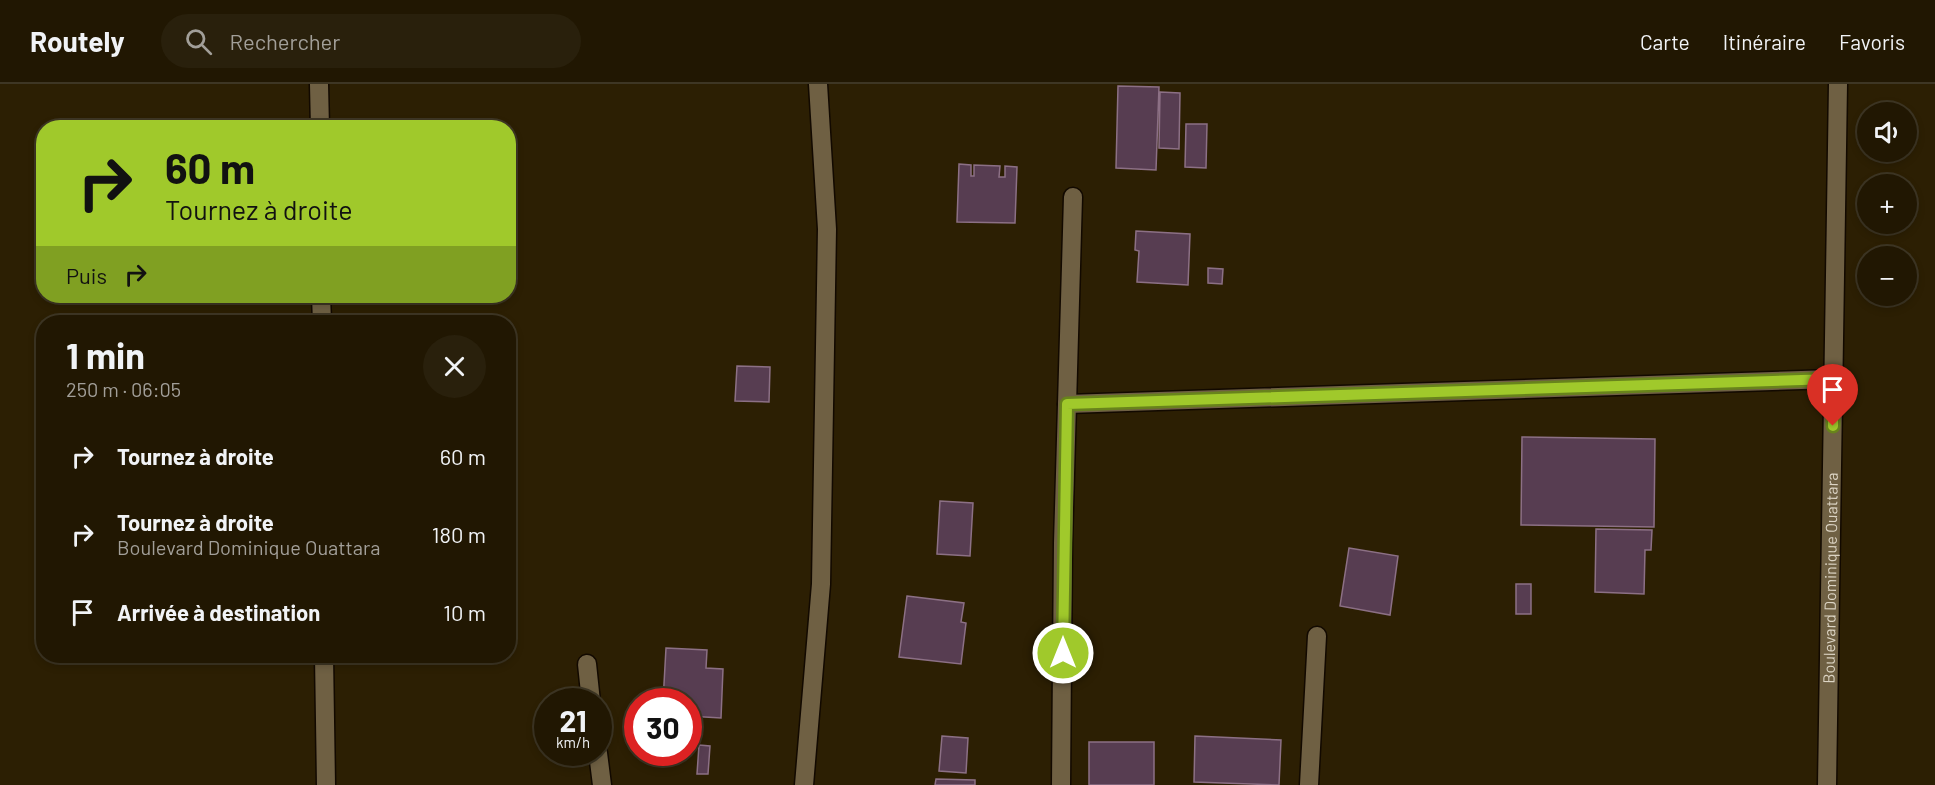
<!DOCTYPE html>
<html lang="fr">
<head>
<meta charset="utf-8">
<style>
  body { margin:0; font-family:Barlow,sans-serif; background:#29200c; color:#f1f3f6; height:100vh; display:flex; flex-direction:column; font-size:22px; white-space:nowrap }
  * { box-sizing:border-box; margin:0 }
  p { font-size:20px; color:#a29f99 }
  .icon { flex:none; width:33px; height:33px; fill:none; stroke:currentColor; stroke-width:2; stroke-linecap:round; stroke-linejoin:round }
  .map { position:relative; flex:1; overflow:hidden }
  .panel { position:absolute; left:36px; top:231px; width:480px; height:348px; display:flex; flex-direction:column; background:#211702; border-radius:24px; box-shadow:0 3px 9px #0003,0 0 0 2px #3e3624 }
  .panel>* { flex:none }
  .top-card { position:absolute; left:36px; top:36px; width:480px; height:183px; border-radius:24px; box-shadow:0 3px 9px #0003,0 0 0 2px #3e3624; background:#a0c92b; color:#111; overflow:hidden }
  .fabs { position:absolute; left:1857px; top:18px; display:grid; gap:12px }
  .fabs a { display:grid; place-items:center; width:60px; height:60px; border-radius:50%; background:#211702; box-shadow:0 3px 9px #0003,0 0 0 2px #3e3624; font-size:30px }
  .speed { position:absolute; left:534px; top:604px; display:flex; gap:12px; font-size:30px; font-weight:700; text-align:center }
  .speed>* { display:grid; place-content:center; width:78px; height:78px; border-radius:50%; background:#211702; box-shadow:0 3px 9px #0003,0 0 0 2px #3e3624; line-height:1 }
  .speed small { font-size:15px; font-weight:400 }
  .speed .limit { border:9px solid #d22; background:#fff; color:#111 }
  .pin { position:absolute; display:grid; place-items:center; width:51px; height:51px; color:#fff; margin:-62px -26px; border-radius:50% 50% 50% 0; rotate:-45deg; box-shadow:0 0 6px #0007 }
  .pin .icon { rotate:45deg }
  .me { position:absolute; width:66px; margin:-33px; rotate:0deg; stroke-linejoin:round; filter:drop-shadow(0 0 4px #0008) }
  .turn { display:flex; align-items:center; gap:21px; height:126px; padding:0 30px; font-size:27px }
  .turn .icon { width:78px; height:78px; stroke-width:2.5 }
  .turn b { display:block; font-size:42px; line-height:51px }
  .then { display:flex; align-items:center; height:57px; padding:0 30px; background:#0003; gap:12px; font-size:22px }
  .round { display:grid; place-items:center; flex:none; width:63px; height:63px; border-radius:32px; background:#29200c }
  .headline { display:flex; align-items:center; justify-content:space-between; height:102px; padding:0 30px }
  h1 { font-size:36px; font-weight:700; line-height:45px }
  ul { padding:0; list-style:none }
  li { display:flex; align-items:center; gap:18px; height:78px; padding:0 30px }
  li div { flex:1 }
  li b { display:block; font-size:22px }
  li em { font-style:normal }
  header { display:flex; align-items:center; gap:36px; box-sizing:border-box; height:84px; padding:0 30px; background:#211702; border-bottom:2px solid #3e3624 }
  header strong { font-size:28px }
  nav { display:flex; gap:33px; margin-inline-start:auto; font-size:21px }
  .search { width:420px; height:54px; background:#29200c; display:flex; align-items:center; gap:15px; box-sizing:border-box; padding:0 21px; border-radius:33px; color:#a29f99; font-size:22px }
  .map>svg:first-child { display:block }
  .building { fill:#573d51; stroke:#8c7085; stroke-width:1.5 }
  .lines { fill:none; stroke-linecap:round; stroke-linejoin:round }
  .minor-casing { stroke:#120900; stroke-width:21 }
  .minor { stroke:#6f6043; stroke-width:18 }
  .route-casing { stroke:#68831c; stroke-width:15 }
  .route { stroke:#a0c92b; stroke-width:10 }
  .labels { text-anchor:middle; stroke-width:4.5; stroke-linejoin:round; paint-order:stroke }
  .street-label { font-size:16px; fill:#dcd4c4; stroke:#2c1f03 }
</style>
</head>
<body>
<header>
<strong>Routely</strong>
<div class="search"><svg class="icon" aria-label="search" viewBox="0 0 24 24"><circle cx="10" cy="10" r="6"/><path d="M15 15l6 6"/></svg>Rechercher</div>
<nav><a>Carte</a><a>Itinéraire</a><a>Favoris</a></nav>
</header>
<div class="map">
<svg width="1935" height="701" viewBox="0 0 1935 701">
  <rect width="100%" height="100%" fill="#2c1f03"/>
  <path class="building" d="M1118 2 1159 3 1156 86 1116 84Z
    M1160 8 1180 9 1179 65 1159 64Z
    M1186 40H1207L1206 84 1185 83Z
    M959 80 971 81V92H974V81L1000 82 999 93H1005V82L1017 83 1015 139 957 138Z
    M1136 147 1190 150 1188 201 1137 198 1139 167 1135 166Z
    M1208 184 1223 185 1222 200 1208 199Z
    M737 282 770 283 769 318 735 317Z
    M1522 353 1655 355 1654 443 1521 441Z
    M940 417 973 419 970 472 937 470Z
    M1596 445 1652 446 1651 466H1645L1644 510 1595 508Z
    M1349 464 1398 472 1390 531 1340 522Z
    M1516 500H1531V530H1516Z
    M907 512 964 519 961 538 966 539 961 580 899 573Z
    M666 564 707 566 706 584 723 585 721 634 688 632V618H663Z
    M942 652 968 654 966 689 939 687Z
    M1195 652 1281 656 1279 701 1194 698Z
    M1089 658H1154V701H1089Z
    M699 661 710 662 708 690H697Z
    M936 695 975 696V701H935Z"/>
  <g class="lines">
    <g class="minor-casing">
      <g id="minor">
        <path d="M319 0 320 44"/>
        <path d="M321 212 322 238"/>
        <path d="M1067 320 1833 295"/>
        <path d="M324 572 326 701"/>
        <path d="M587 580 591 618"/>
        <path d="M598 669 602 701"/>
        <path d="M804 701 821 500 827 145 818 0"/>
        <path d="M1061 701 1063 459 1073 113"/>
        <path d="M1309 701 1317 552"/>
        <path id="s1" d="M1827 701 1838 0"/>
      </g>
    </g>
    <use href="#minor" class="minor"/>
  </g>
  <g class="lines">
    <g class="route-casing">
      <path id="route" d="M1063 569 1067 320 1833 295V342"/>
    </g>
    <use href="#route" class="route"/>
  </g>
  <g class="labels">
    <g class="street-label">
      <text dy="6" stroke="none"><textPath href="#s1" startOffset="207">Boulevard Dominique Ouattara</textPath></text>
    </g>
  </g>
</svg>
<div class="fabs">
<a><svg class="icon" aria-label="sound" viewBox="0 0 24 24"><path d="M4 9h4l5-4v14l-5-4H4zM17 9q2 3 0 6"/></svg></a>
<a>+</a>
<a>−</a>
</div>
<div class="speed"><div>21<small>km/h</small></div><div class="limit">30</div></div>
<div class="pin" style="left:1833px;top:342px;background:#d93025"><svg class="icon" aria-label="arrive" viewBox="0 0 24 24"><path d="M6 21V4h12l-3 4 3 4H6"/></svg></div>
<svg class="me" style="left:1063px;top:569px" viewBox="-20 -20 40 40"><circle r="17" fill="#a0c92b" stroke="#fff" stroke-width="3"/><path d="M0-11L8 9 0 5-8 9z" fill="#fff"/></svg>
<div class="top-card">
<div class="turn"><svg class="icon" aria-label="right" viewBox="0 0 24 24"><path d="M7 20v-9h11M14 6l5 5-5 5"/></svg><div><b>60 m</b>Tournez à droite</div></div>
<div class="then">Puis<svg class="icon" aria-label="right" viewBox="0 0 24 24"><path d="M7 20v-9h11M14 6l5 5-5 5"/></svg></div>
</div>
<section class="panel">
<div class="headline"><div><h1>1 min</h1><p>250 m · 06:05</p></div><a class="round"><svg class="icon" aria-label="close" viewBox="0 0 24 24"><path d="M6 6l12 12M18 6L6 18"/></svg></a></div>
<ul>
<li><svg class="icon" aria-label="right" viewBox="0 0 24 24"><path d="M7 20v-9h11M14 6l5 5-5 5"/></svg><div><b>Tournez à droite</b></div><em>60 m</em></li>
<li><svg class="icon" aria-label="right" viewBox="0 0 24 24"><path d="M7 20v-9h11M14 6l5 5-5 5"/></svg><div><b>Tournez à droite</b><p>Boulevard Dominique Ouattara</p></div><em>180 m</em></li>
<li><svg class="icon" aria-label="arrive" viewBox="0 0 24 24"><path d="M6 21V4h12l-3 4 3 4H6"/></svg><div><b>Arrivée à destination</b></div><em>10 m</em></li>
</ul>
</section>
</div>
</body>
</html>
